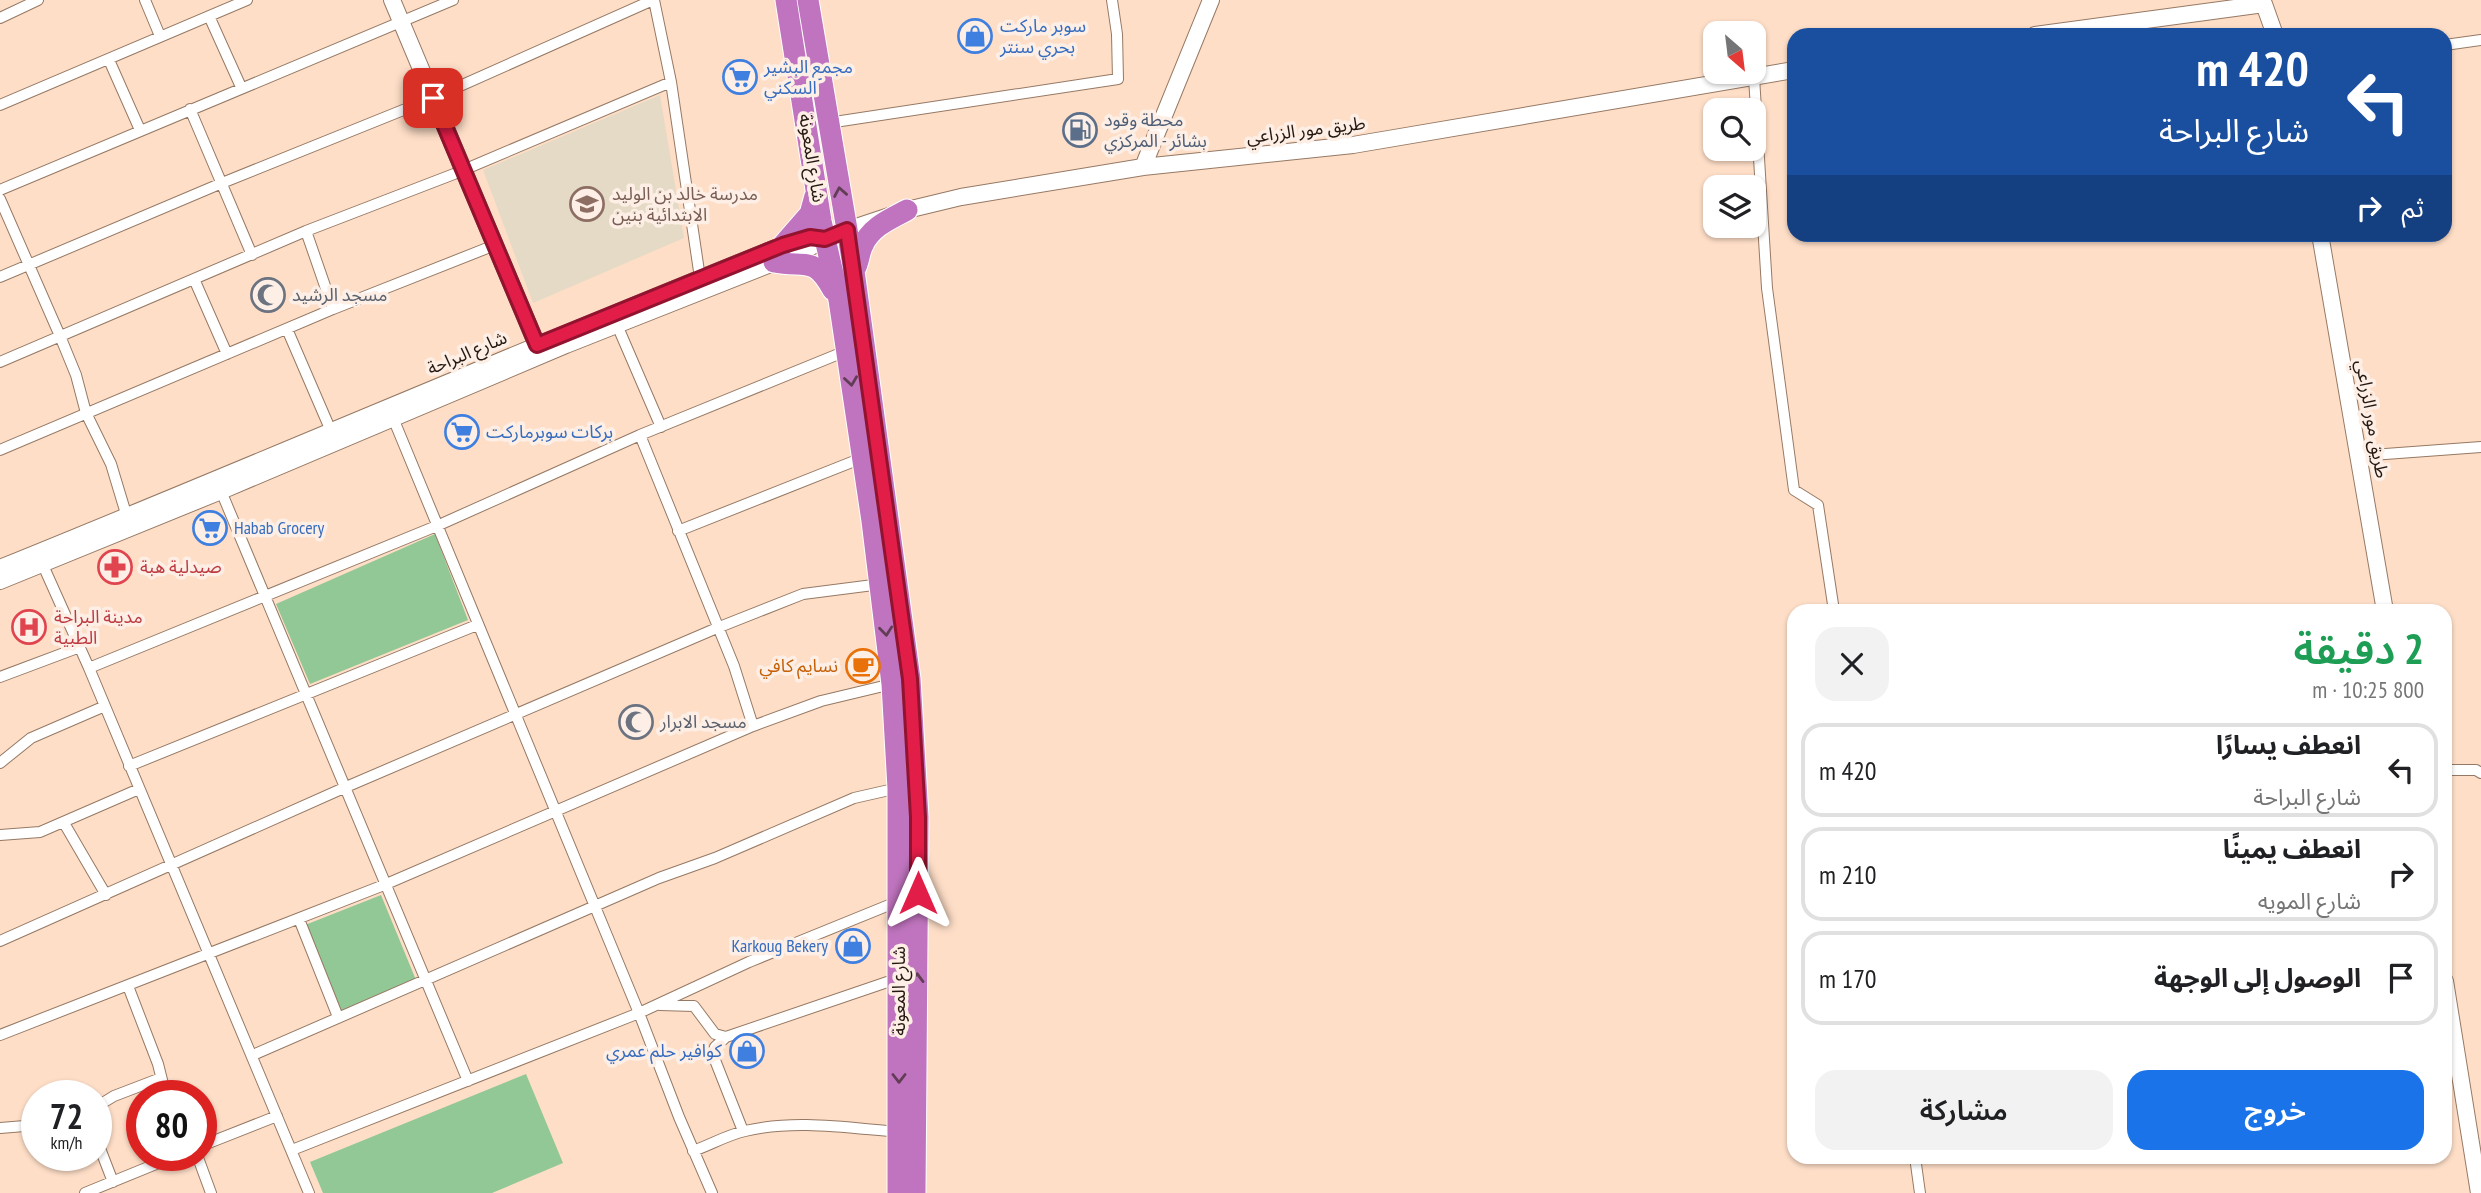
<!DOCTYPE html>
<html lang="ar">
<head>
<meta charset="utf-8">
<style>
  body { margin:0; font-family:"PT Sans Narrow","Noto Sans Arabic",sans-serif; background:#f2f2f2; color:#202124; direction:rtl; height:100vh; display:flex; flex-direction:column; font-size:26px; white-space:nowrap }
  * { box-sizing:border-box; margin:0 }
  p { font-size:23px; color:#757577 }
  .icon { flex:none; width:38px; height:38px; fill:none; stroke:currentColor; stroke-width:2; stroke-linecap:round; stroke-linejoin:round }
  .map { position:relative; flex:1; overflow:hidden; direction:ltr }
  .details { position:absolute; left:1787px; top:604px; width:665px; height:560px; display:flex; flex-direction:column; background:#fff; border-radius:21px; box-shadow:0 2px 5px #0004; direction:rtl }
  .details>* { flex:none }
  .hud { position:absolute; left:1787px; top:28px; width:665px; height:214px; border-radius:21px; box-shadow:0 2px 5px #0004; direction:rtl; background:#1a4fa0; color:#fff; overflow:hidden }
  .needle { width:46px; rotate:152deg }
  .tools { position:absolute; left:1703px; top:21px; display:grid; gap:14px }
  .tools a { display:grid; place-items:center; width:63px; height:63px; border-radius:14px; background:#fff; box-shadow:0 2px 5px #0004; font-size:35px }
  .speed { position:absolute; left:21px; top:1080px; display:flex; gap:14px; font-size:35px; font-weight:700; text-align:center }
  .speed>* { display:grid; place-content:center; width:91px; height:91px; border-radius:50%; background:#fff; box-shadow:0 2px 5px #0004; line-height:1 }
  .speed small { font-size:18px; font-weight:400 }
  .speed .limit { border:10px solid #d22; background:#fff; color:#111 }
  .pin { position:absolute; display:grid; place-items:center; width:60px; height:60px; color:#fff; margin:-30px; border-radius:14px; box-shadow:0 4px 10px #0006 }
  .me { position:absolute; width:77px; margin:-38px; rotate:0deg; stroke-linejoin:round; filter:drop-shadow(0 0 5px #0008) }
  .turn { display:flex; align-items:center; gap:24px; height:147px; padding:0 28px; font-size:32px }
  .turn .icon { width:91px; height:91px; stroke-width:2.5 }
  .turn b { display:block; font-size:49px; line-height:60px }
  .then { display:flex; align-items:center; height:66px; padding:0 28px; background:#0003; gap:14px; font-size:26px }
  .round { display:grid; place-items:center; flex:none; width:74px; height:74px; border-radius:21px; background:#f2f2f2 }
  .overview { display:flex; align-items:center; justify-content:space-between; height:119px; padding:0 28px }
  h1 { font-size:42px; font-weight:600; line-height:52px; color:#1e9e55 }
  .cta { display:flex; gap:14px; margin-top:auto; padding:14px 28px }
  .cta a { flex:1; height:80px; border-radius:21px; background:#1a73e8; color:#fff; font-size:28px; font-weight:600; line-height:80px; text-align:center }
  .cta a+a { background:#f2f2f2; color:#202124 }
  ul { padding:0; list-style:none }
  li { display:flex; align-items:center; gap:21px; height:94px; margin:0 14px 10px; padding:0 14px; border:4px solid #e0e0e0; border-radius:21px }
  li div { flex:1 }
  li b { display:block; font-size:26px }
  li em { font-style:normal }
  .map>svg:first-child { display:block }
  .industrial { fill:#e4dac5 }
  .green { fill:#92c895 }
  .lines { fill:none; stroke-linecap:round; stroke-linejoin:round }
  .street-casing { stroke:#967964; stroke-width:12 }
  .secondary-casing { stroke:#967964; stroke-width:18 }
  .highway-casing { stroke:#fff; stroke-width:23 }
  .street { stroke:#fff; stroke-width:10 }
  .secondary { stroke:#fff; stroke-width:16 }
  .highway { stroke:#c074bf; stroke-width:21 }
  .oneway { stroke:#623d56 }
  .route-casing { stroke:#92132f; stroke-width:18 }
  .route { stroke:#e11d48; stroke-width:12 }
  .labels { text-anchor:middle; stroke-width:7; stroke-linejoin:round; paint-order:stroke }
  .shop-label { font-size:18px; fill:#366cbe; stroke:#fdefe6; text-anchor:start }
  .service-label { font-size:18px; fill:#4e5e75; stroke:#fdefe6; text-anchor:start }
  .street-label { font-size:18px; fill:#241810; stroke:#fdefe6 }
  .education-label { font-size:18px; fill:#785e54; stroke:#fdefe6; text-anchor:start }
  .worship-label { font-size:18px; fill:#5b616d; stroke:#fdefe6; text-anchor:start }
  .health-label { font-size:18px; fill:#be3a42; stroke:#fdefe6; text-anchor:start }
  .food-label { font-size:18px; fill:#c56008; stroke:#fdefe6; text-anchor:end }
</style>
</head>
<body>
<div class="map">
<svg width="2481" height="1193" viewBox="0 0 2481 1193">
  <rect width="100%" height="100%" fill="#fedec7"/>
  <path class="industrial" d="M660 95 684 238 533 303 483 170Z"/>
  <path class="green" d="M435 534 468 620 310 684 276 604Z
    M381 895 416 980 341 1011 305 925Z
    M526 1074 563 1163 492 1193H323L310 1162Z"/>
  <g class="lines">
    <g class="street-casing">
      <path id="street" d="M145 0 160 36
        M654 0 671 82 700 278
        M209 16 241 87
        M0 18 38 0
        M2445 45 2481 40
        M109 60 140 130
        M1754 77 1767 288 1794 490 1818 505 1834 611
        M0 105 247 0
        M190 109 252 255
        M828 123 1118 79 1117 34 1112 0
        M0 190 453 0
        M0 199 60 336 76 375 86 413 111 464 127 517
        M306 231 333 309
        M0 277 222 183 433 98 653 0
        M194 279 227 354
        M617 325 661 427
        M287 329 331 431
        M0 362 306 231 454 174 671 82
        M393 418 639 1013 749 962 899 901
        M640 435 734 666 753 726
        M0 450 333 309 495 245
        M2358 456 2481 447
        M221 491 468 1081
        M678 531 862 458
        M42 563 89 668 309 1193
        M89 668 439 525 640 435 846 351
        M0 677 80 647
        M0 763 31 738 105 706
        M129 766 477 625
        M2445 770H2476L2481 773
        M64 823 106 895
        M0 835 40 832 139 789
        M299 919 338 1017
        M0 941 346 787 717 628 803 594 881 584
        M128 986 158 1064 166 1096
        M660 1005 694 1006 715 1034 726 1037 899 978
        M0 1035 384 885 753 726 821 701 892 684
        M726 1037 715 1047 713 1055 743 1131
        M253 1055 659 878 715 858 854 798 898 788
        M96 1107 114 1096 161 1078
        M0 1128 37 1125
        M96 1138 113 1182
        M201 1146 277 1116
        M292 1150 639 1013 679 1117 712 1193
        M693 1151C710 1145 727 1135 745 1131 795 1119 848 1128 899 1132
        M197 1155 211 1193
        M1915 1157 1920 1193
        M85 1193 178 1155"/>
    </g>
    <g class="secondary-casing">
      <path id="secondary" d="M392 0 537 345
        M2035 35 2264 4 2275 35
        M1143 167 1211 0
        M2320 234 2385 611
        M0 568C262 462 521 350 783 245L810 237 825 238
        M0 581 221 491 566 345 806 250 825 238 847 230 907 210 961 197 1143 167 1353 145 1794 70
        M2445 981 2479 1193"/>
    </g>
    <g class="highway-casing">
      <path id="highway" d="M786 0 821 221 839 300 872 521 892 684 898 788V1193
        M808 0 854 271 910 679 918 817 915 1193
        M783 245 810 214 815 196
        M774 262C806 268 814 255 833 290
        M855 269C859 262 859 254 862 247 870 227 890 219 907 210"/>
    </g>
    <use href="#street" class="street"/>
    <use href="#secondary" class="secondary"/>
    <use href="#highway" class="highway"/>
  </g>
  <defs><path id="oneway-chevron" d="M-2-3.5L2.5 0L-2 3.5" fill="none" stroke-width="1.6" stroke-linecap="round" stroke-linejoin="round" transform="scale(1.75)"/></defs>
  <g class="oneway">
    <use href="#oneway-chevron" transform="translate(840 192) rotate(-100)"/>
    <use href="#oneway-chevron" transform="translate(851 381) rotate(82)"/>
    <use href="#oneway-chevron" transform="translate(886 631) rotate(84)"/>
    <use href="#oneway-chevron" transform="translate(917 978) rotate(-89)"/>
    <use href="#oneway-chevron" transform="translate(899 1078) rotate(90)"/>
  </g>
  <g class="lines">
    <g class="route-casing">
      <path id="route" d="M433 98 537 345 783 245 810 237 825 239 847 230 910 679 918 817V893"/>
    </g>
    <use href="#route" class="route"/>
  </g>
  <defs>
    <g id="shop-ring" transform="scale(1.75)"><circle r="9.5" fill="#fdefe6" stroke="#3f7fe0" stroke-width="1.5"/><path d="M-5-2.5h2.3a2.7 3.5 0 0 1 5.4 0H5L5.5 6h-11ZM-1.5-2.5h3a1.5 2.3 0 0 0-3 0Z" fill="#3f7fe0"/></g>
    <g id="supermarket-ring" transform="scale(1.75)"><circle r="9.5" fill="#fdefe6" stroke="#3f7fe0" stroke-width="1.5"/><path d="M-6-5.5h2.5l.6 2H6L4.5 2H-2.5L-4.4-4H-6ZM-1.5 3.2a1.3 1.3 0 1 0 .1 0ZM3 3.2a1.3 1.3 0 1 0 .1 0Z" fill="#3f7fe0"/></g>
    <g id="fuel-ring" transform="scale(1.75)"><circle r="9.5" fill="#fdefe6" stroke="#5c6f8a" stroke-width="1.5"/><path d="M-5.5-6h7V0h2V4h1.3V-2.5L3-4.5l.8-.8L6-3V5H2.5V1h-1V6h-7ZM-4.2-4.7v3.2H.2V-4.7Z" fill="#5c6f8a"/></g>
    <g id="school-ring" transform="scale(1.75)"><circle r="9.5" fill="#fdefe6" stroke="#8d6e63" stroke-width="1.5"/><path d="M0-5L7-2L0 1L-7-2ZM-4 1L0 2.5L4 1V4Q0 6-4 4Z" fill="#8d6e63"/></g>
    <g id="mosque-ring" transform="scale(1.75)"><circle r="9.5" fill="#fdefe6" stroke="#6b7280" stroke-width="1.5"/><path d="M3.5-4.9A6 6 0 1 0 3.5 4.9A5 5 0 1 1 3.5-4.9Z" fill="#6b7280"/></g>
    <g id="pharmacy-ring" transform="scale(1.75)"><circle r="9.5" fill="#fdefe6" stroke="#e0444e" stroke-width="1.5"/><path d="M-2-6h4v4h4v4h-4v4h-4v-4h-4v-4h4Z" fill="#e0444e"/></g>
    <g id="hospital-ring" transform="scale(1.75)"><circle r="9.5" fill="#fdefe6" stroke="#e0444e" stroke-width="1.5"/><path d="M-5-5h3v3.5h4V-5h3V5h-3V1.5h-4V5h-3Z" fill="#e0444e"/></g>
    <g id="cafe-ring" transform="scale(1.75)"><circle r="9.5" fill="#fdefe6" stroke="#e8710a" stroke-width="1.5"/><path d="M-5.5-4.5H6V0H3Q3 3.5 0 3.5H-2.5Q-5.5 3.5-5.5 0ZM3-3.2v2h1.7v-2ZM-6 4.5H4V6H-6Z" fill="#e8710a"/></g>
  </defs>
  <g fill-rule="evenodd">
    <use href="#shop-ring" x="975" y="36"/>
    <use href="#supermarket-ring" x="740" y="77"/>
    <use href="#fuel-ring" x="1080" y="130"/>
    <use href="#school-ring" x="587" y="204"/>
    <use href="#mosque-ring" x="268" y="295"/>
    <use href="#supermarket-ring" x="462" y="432"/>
    <use href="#supermarket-ring" x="210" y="528"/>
    <use href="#pharmacy-ring" x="115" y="567"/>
    <use href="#hospital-ring" x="29" y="627"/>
    <use href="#cafe-ring" x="863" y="666"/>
    <use href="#mosque-ring" x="636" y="722"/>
    <use href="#shop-ring" x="853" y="946"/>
    <use href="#shop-ring" x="747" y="1051"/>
  </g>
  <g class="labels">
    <g class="shop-label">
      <text x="1000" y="32">سوبر ماركت<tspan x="1000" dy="21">بحري سنتر</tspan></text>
      <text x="764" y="73">مجمع البشير<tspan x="764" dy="21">السكني</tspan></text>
      <text x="486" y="438">بركات سوبرماركت</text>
      <text x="234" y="534">Habab Grocery</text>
      <text x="828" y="952" text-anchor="end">Karkoug Bekery</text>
      <text x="722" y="1057" text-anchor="end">كوافير حلم عمري</text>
    </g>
    <g class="service-label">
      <text x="1104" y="126">محطة وقود<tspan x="1104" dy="21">بشائر - المركزي</tspan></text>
    </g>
    <g class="street-label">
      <text transform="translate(1306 130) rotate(-7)" y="6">طريق مور الزراعي</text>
      <text transform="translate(812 158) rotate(81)" y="6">شارع المعونة</text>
      <text transform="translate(467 353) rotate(-23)" y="6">شارع البراحة</text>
      <text transform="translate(2372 419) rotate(80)" y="6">طريق مور الزراعي</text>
      <text transform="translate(899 991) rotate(-90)" y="6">شارع المعونة</text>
    </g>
    <g class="education-label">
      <text x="612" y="200">مدرسة خالد بن الوليد<tspan x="612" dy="21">الابتدائية بنين</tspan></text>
    </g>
    <g class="worship-label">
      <text x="292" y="301">مسجد الرشيد</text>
      <text x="660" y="728">مسجد الابرار</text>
    </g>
    <g class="health-label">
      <text x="140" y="573">صيدلية هبة</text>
      <text x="54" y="623">مدينة البراحة<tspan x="54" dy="21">الطبية</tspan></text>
    </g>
    <g class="food-label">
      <text x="838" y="672">نسايم كافي</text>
    </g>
  </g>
</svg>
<div class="tools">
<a><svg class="needle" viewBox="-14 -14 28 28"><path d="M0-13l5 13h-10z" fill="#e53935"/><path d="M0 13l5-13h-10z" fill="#757577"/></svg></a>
<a><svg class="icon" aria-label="search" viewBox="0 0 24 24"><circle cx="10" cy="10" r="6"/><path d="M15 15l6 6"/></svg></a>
<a><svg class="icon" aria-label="layers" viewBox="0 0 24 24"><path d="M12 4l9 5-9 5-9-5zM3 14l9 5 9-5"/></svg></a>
</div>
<div class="speed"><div>72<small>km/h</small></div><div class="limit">80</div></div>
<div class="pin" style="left:433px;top:98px;background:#d93025"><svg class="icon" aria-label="arrive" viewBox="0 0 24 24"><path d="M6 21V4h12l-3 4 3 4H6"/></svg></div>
<svg class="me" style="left:918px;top:893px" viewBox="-20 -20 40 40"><path d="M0-17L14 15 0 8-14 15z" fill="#e11d48" stroke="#fff" stroke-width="4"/></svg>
<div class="hud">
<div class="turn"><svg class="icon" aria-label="left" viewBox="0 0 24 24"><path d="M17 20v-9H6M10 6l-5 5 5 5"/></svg><div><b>420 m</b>شارع البراحة</div></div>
<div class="then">ثم<svg class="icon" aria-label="right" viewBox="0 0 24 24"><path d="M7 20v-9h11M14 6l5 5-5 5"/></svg></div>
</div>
<section class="details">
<div class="overview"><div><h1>2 دقيقة</h1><p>800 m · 10:25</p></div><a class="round"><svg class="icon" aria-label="close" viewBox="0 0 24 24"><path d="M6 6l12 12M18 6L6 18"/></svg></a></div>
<ul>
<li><svg class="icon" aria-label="left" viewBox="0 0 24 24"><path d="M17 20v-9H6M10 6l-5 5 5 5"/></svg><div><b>انعطف يسارًا</b><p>شارع البراحة</p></div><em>420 m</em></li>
<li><svg class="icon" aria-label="right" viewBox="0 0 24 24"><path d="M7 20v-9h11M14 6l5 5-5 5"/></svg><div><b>انعطف يمينًا</b><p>شارع المويه</p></div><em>210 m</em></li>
<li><svg class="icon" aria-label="arrive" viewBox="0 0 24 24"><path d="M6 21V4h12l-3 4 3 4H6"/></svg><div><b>الوصول إلى الوجهة</b></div><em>170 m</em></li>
</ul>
<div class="cta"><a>خروج</a><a>مشاركة</a></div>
</section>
</div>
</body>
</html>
